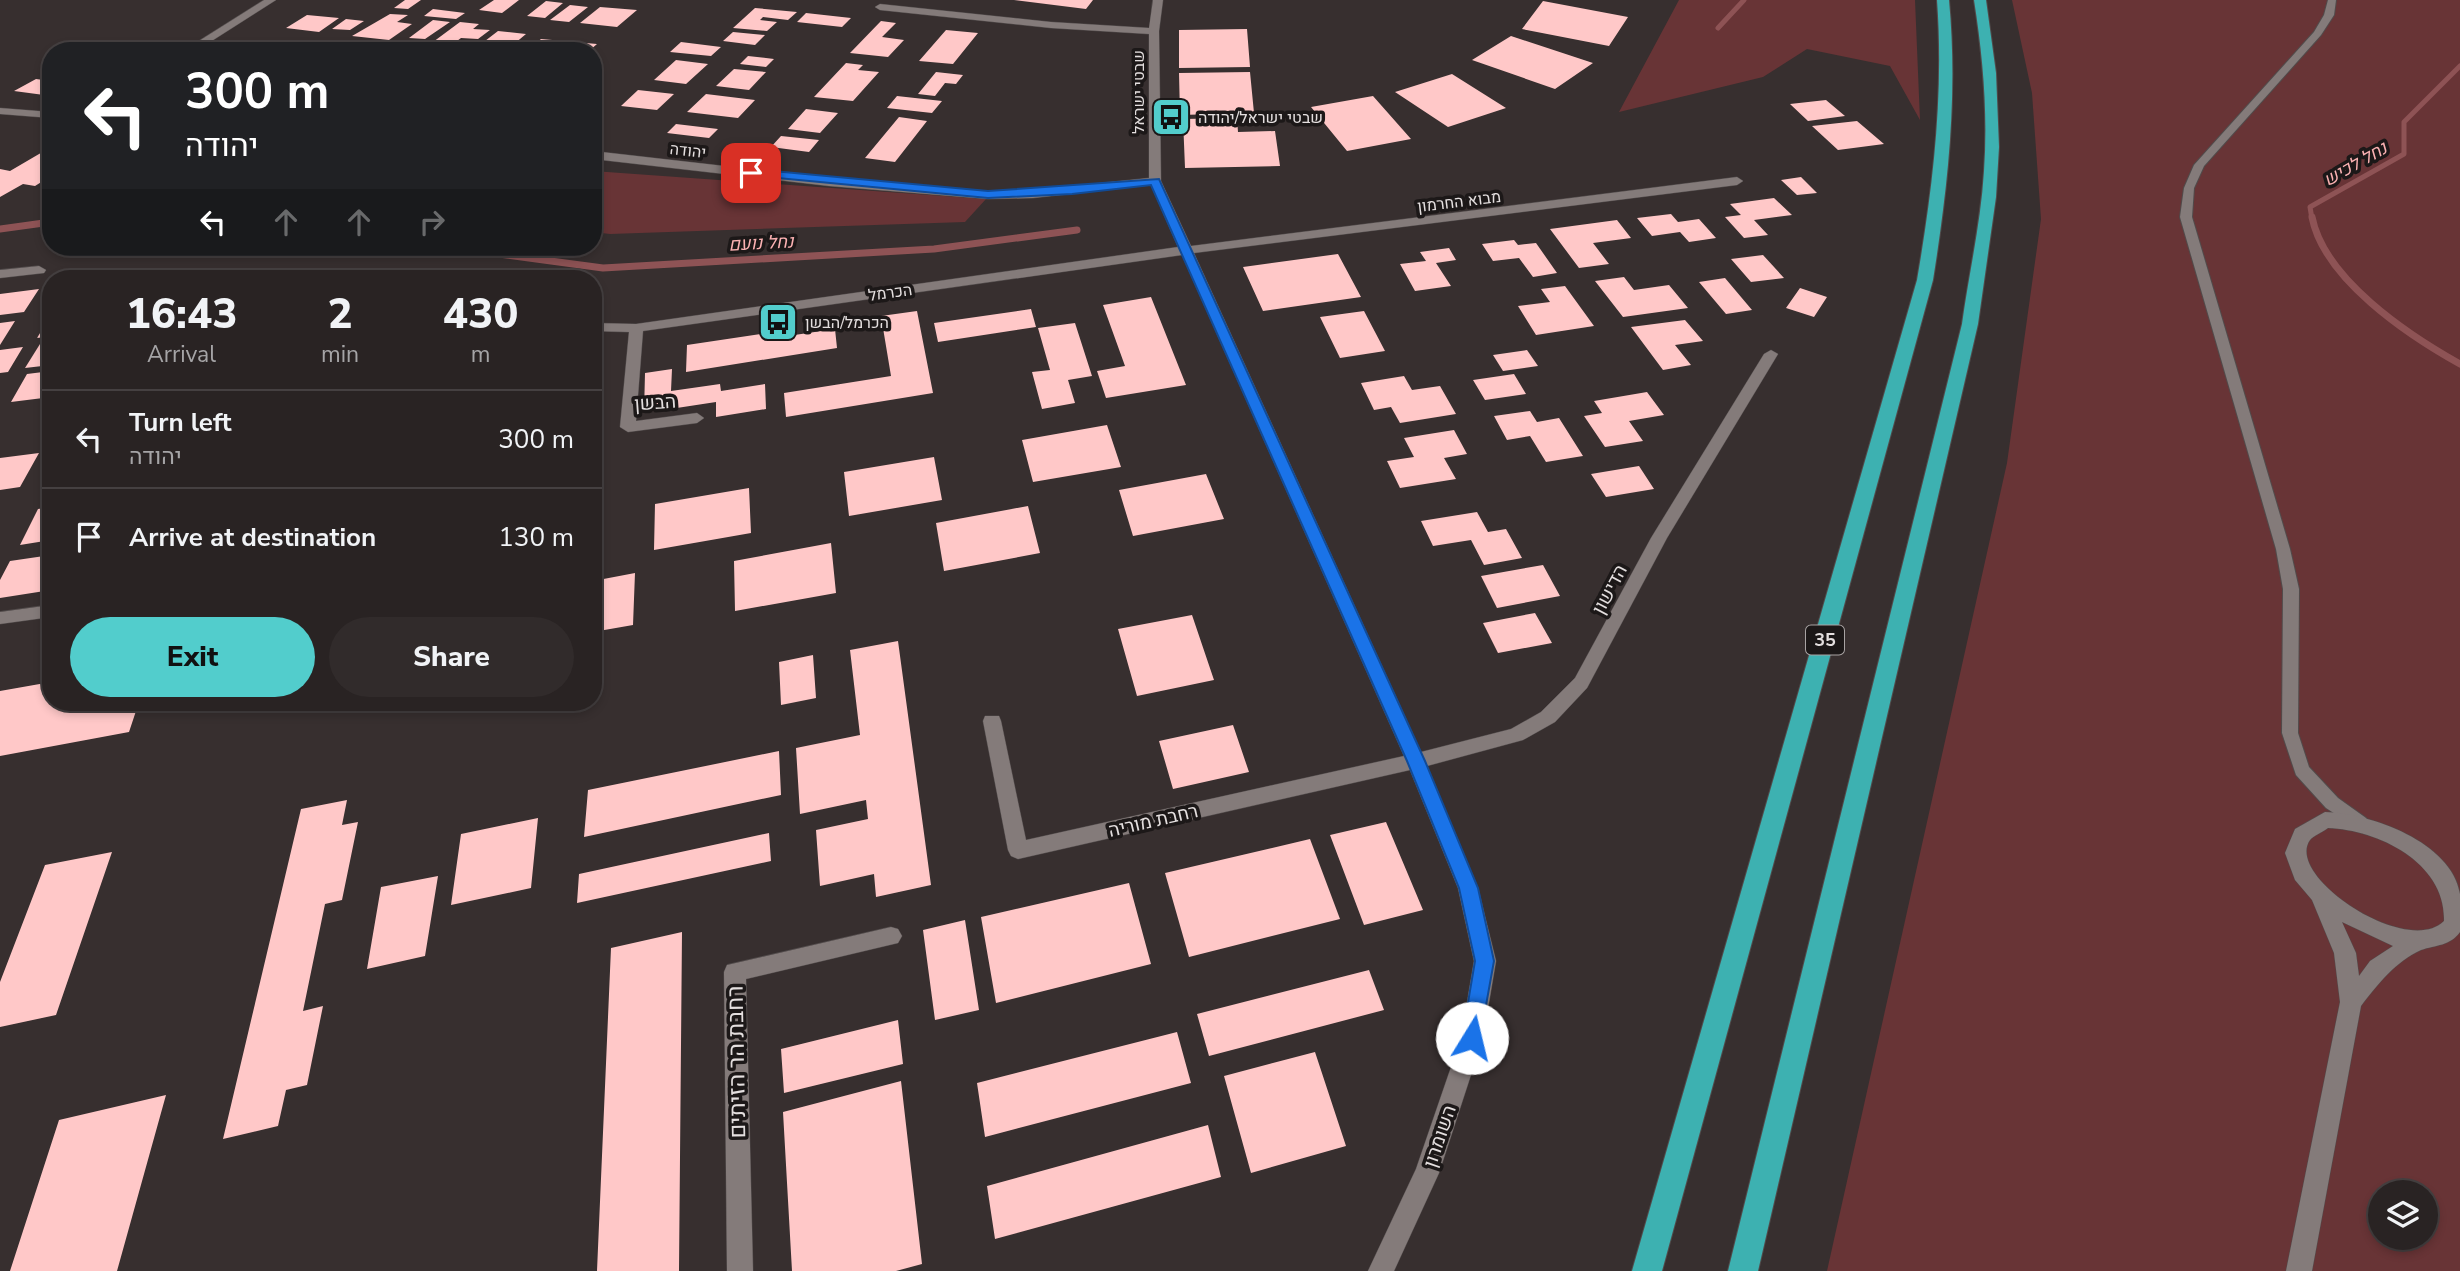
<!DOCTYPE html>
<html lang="en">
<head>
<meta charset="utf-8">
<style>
  body { margin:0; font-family:"Nunito Sans",Heebo,sans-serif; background:#312b2b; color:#f1f3f6; height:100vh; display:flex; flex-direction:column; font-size:26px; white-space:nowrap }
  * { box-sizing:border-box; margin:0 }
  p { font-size:23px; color:#a5a4a6 }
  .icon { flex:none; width:38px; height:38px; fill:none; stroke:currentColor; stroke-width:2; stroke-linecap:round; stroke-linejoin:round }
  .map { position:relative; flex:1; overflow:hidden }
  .panel { position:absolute; left:42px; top:270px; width:560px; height:441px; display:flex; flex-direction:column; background:#292323; border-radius:28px; box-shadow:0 4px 10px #0003,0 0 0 2px #454041 }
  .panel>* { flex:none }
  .guide { position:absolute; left:42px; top:42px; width:560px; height:214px; border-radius:28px; box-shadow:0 4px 10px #0003,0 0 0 2px #454041; background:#202124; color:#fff; overflow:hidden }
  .tools { position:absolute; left:2368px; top:1180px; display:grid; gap:14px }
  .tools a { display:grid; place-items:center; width:70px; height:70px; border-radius:50%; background:#292323; box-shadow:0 4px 10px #0003,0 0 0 2px #454041; font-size:35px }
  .pin { position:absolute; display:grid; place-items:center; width:60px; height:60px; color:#fff; margin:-30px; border-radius:14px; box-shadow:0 4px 10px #0006 }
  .me { position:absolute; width:77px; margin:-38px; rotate:9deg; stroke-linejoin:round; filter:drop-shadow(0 0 5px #0008) }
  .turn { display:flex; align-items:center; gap:24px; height:147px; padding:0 28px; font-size:32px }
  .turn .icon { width:91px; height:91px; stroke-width:2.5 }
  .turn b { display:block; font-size:49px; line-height:60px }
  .lanes { display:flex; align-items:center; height:66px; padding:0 28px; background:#0003; justify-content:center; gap:35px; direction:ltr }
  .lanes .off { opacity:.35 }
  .eta { display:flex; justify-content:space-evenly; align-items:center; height:119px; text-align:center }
  .eta b { font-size:42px; font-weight:800; line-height:49px }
  .action { display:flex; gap:14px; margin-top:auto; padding:14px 28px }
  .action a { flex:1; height:80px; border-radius:42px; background:#52cdcc; color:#111; font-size:28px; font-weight:800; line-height:80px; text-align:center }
  .action a+a { background:#312b2b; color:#f1f3f6 }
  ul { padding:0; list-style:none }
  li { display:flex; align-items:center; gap:21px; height:98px; padding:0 28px; border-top:2px solid #454041 }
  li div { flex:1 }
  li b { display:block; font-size:26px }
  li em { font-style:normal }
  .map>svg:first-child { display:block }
  .green { fill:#683436; fill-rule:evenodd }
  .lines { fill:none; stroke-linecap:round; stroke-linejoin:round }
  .stream-far1 { stroke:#8e5355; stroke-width:5 }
  .stream { stroke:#8e5355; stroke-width:7 }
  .building { fill:#ffc8c8 }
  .lane-casing { stroke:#514b4b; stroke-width:2 }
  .street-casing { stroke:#514b4b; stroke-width:1 }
  .highway-casing { stroke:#514b4b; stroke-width:2 }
  .lane { fill:#847b7a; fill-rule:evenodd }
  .street { fill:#847b7a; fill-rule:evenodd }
  .highway { fill:#3db1b1; fill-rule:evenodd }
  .route { fill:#1a73e8; stroke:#114b97; stroke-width:2 }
  .labels { text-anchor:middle; stroke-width:7; stroke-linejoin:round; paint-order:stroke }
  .far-street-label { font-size:16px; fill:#e4dfdf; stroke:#1c1818 }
  .far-poi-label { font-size:16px; fill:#e4dfdf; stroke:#1c1818; text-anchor:start }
  .far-water-label { font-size:18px; font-style:italic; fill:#fbb1b2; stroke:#1c1818 }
  .shield { fill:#1c1818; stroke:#a8a3a3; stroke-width:2 }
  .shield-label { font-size:18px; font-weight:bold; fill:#e4dfdf }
  .street-label { font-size:19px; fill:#e4dfdf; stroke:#1c1818 }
  .near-street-label { font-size:23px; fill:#e4dfdf; stroke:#1c1818 }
</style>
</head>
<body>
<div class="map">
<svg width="2460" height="1271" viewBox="0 0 2460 1271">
  <rect width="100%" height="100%" fill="#372f2f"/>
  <path class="green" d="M1679 0H1915L1920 120 1890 66 1807 49 1763 77 1619 112Z
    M2012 0H2460V1271H1827L2007 463 2041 219 2032 93ZM2380 1192H2426V1237H2380Z
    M593 171 986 199 965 222 610 234 593 232Z"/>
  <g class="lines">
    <path class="stream-far1" d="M1718 28 1744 0
      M2312 219 2310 207 2404 154V122L2460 66"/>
    <path class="stream" d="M2312 217C2324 279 2408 335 2460 364
      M0 229 51 222
      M446 247 603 268 934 249 1077 230"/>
  </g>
  <path class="building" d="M405 0H421L408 9 394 8Z
    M494 0H519L502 13 479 10Z
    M1014 0H1093L1086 9Z
    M546 1 563 3 545 18 527 16Z
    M1543 1 1628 17 1609 46 1522 29Z
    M570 5 588 7 569 22 550 20Z
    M600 7 637 10 617 27 580 23Z
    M755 8 797 12 788 20 763 17 760 20 777 22 767 31 733 28Z
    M433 9 465 13 456 19 424 16Z
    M806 13 851 18 842 27 797 22Z
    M390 14 408 15 397 22 412 24 389 40 352 36Z
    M307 15 339 18 319 32 286 28Z
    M346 19 364 21 350 30 332 29Z
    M433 20 450 22 425 39 409 38Z
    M881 21 896 23 882 37 904 40 888 57 850 53Z
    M460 22 479 24 473 29 490 30 478 39 461 38 453 44 433 42Z
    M1247 29 1250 67 1179 68V30Z
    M946 30 978 33 953 64 919 61Z
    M498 31 526 34 514 44 485 41Z
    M733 32 765 35 755 45 723 41Z
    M1511 36 1593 63 1555 89 1472 60Z
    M541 39 597 44 589 51H526Z
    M681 42 721 47 711 56 670 52Z
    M251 44 270 46 263 51H240Z
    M282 44 307 46 300 51H272Z
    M748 56 774 59 766 67 740 64Z
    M676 60 708 64 686 84 654 80Z
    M846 63 863 65 858 70 879 72 853 101 814 97Z
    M734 69 766 72 749 90 716 86Z
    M936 72 963 75 956 84 945 83 935 96 918 94Z
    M1250 72 1254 113 1180 115 1179 73Z
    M1452 74 1506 108 1448 127 1395 92Z
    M36 79 51 81V91L44 95 14 91Z
    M638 90 674 94 657 110 621 106Z
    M706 94 755 100 738 118 687 112Z
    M897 96 942 101 932 113 887 108Z
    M1373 96 1411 139 1347 151 1311 107Z
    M1826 100 1845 116 1808 121 1790 104Z
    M806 109 838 113 820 133 788 129Z
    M899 117 927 121 895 162 865 158Z
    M1237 118 1238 132 1275 131 1280 166 1185 168 1183 119Z
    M1857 121 1884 144 1838 150 1812 126Z
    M676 124 718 129 709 138 667 133Z
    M781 136 819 140 809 152 771 147Z
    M51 147V176L35 186 23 184 0 197V169L10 171Z
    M1801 177 1817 193 1797 195 1781 180Z
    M1774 198 1792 215 1754 220 1768 235 1744 238 1725 217 1741 215 1730 204Z
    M1671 214 1678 222 1699 219 1716 238 1689 242 1680 232 1652 236 1637 218Z
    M1617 220 1631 238 1593 243 1609 264 1579 268 1550 229Z
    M1514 240 1518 245 1536 243 1557 273 1533 277 1519 258 1493 261 1482 244Z
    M1449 248 1456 260 1436 263 1451 286 1415 291 1400 264 1426 261 1420 252Z
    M1338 254 1361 297 1263 311 1243 267Z
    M1763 255 1784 278 1751 282 1731 259Z
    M302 272 300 278H265V277Z
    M1624 277 1634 290 1669 285 1688 308 1623 317 1595 281Z
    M1725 278 1752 310 1726 314 1699 282Z
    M1565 286 1594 326 1536 335 1518 306 1550 302 1541 289Z
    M1800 288 1827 297 1814 317 1786 308Z
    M39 289 24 312 0 315V294Z
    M1151 297 1186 385 1106 398 1097 371 1125 366 1103 305Z
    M1031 309 1036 327 938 342 934 323Z
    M917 311 933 393 786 417 784 393 891 376 881 316Z
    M1364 311 1385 351 1340 358 1320 317Z
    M51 319V336L37 338 48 320Z
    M1685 320 1703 341 1675 345 1691 365 1663 370 1631 327Z
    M15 321 0 345V323Z
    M1075 323 1092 376 1068 380 1075 403 1042 409 1032 372 1050 370 1038 328Z
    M835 329 837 348 686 372 687 345 781 331V337Z
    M51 343V365L25 368 40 344Z
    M23 347 8 372 0 373V350Z
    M1527 350 1538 366 1503 371 1493 355Z
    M672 369 671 391 720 384 721 391 765 384 766 409 716 417V402L644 413 645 373Z
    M51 371V397L11 402 27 374Z
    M1514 374 1526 394 1485 400 1473 380Z
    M1404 376 1412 390 1440 386 1456 414 1400 423 1391 407 1374 410 1361 383Z
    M1647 392 1664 415 1629 421 1643 441 1605 447 1584 416 1602 413 1594 401Z
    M1530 411 1537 422 1559 418 1583 456 1546 462 1530 436 1507 440 1494 416Z
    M1107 425 1121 467 1033 482 1022 440Z
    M1454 430 1467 454 1444 458 1456 479 1400 488 1387 461 1414 457 1404 438Z
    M39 453 20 487 0 490V458Z
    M934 457 942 500 849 516 844 472Z
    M1639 466 1654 489 1606 497 1591 474Z
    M1206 474 1224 519 1133 536 1119 490Z
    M749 488 751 533 654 550 655 504Z
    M1028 506 1040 553 944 571 936 523Z
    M51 507V540L20 545 38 509Z
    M1477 512 1488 532 1506 529 1522 558 1484 565 1471 540 1433 546 1421 521Z
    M831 543 836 593 735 611 734 561Z
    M51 555V590L0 598V580L10 561Z
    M1543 565 1560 596 1497 608 1481 576Z
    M635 573 633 625 593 632V581Z
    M1535 613 1552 643 1498 653 1483 623Z
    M1192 615 1214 680 1137 696 1118 629Z
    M898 641 931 885 876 897 874 874 820 886 816 830 868 819 866 800 800 814 796 748 860 735 850 650Z
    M813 655 816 698 781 705 779 662Z
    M51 682V702H139L129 732 0 756V691Z
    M1233 725 1249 772 1173 789 1159 741Z
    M779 751 781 795 584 837 588 790Z
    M347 800 342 825 358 822 342 900 325 904 303 1011 323 1006 307 1085 286 1090 278 1126 223 1139 301 809Z
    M538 818 531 888 451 905 461 834Z
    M1386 822 1423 910 1364 925 1330 835Z
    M769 833 771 861 577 903 579 874Z
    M1310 839 1340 919 1189 957 1165 873Z
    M112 852 56 1015 0 1027V982L45 865Z
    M438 876 425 956 367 969 381 887Z
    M1129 883 1151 964 996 1003 981 917Z
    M965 920 979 1010 935 1020 923 930Z
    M682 932 679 1271H597L611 948Z
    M1369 970 1384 1010 1209 1056 1197 1014Z
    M898 1020 903 1064 784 1093 781 1049Z
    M1177 1032 1191 1083 985 1137 977 1083Z
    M1315 1052 1346 1146 1251 1173 1224 1076Z
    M901 1081 922 1264 896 1271H792L783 1112Z
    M166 1095 117 1271H10L59 1120Z
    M1208 1125 1221 1177 995 1239 987 1186Z"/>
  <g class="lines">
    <g class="lane-casing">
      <path id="lane" d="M2328 0H2336L2334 15 2321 35 2204 166 2194 188 2192 217 2290 549 2299 589 2298 733 2309 767 2338 798 2366 818 2369 823 2366 828 2360 830 2326 808 2296 775 2282 733 2283 589 2276 549 2180 217 2184 188 2194 165 2314 32 2324 15Z"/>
    </g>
    <g class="street-casing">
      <path id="street" d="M264 0H276L196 51H183Z
        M1153 0H1163L1159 31 1161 181 1191 246 1737 177 1743 181 1737 185 1194 253 1421 752 1511 729 1541 712 1575 678 1651 538 1764 354 1771 350 1778 354 1667 538 1587 688 1555 722 1523 740 1427 766 1478 888 1496 961 1483 1038 1439 1173 1394 1271H1368L1416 1169 1461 1038 1474 961 1458 888 1410 770 1018 859 1011 856 1008 850 983 721 985 716H999L1001 721 1026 840 1404 756 1182 255 643 331 636 421 697 413 704 418 697 423 628 432 620 427 629 332 593 331V323L636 324 1178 247 1151 185 1033 198 988 199 829 186 593 159V151L829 178 988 191 1033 190 1149 178V34L1051 28 880 10 875 7 880 4 1051 22 1149 28Z
        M0 108 51 112V118L0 114Z
        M39 266 46 270 44 273 0 278V270Z
        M51 605V617L0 624V612Z
        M2325 812C2370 813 2452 842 2460 894 2460 906 2460 920 2460 932 2450 946 2436 945 2421 950 2396 961 2377 985 2361 1006L2312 1271H2286L2340 1002 2334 953 2312 900 2295 880 2285 853 2295 829ZM2328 828C2379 830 2446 863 2444 921 2407 958 2284 876 2310 840 2313 836 2323 832 2328 828ZM2342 922 2393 946 2370 961 2359 976 2356 953Z
        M891 927 898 929 902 936 898 943 746 979 753 1271H727L724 972 727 965Z"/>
    </g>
    <g class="highway-casing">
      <path id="highway" d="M1937 0H1949C1958 95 1948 186 1933 280L1662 1271H1632L1917 280C1933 187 1944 95 1937 0Z
        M1974 0H1986L1996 73 1999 147 1996 197 1978 324 1758 1271H1728L1962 324C1969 273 1981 222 1984 171 1988 113 1983 57 1974 0Z"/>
    </g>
    <use href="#lane" class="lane"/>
    <use href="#street" class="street"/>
    <use href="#highway" class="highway"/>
  </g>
  <path class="route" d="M751 169 988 191 1159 179 1425 761 1478 888 1494 961 1479 1044 1472 1047 1465 1044 1462 1038 1475 961 1459 888 1407 761 1151 185 1072 194 988 198 747 175V170Z"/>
  <defs>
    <g id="bus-square" transform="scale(2.0125)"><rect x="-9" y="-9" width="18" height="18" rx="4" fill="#52cdcc" stroke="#1c1818"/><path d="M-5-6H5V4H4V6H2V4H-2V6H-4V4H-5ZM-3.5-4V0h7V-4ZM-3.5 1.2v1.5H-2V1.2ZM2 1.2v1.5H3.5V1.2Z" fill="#111"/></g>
  </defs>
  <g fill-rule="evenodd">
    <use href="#bus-square" x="1171" y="117"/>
    <use href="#bus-square" x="778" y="322"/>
  </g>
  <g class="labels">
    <g class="far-street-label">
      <text transform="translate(1138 92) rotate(-90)" y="6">שבטי ישראל</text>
      <text transform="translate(688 150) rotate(6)" y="6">יהודה</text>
      <text transform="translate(1459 201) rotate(-7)" y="6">מבוא החרמון</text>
      <text transform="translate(890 292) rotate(-8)" y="6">הכרמל</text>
    </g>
    <g class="far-poi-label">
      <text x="1198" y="123">שבטי ישראל/יהודה</text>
      <text x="805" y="328">הכרמל/הבשן</text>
    </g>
    <g class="far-water-label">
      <text transform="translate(2355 164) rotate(-30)" y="6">נחל לכיש</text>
      <text transform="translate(761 243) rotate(-3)" y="6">נחל נועם</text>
    </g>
    <rect class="shield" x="1806" y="625.5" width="38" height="29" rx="5"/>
    <g class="shield-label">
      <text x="1825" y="646">35</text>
    </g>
    <g class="street-label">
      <text transform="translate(655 402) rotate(-4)" y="7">הבשן</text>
      <text transform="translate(1609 589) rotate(-62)" y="7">הדישון</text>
      <text transform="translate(1153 820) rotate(-13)" y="7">רחבת מוריה</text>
      <text transform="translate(1439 1136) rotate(-71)" y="7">השומרון</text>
    </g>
    <g class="near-street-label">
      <text transform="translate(736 1062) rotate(-91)" y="8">רחבת הר הזיתים</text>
    </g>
  </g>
</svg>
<div class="tools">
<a><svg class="icon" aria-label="layers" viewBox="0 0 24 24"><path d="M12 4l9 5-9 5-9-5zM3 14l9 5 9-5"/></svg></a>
</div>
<div class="pin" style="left:751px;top:173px;background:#d93025"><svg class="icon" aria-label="arrive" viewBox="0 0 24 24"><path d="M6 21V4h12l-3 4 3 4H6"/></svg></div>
<svg class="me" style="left:1472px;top:1038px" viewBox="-20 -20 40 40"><circle r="19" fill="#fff"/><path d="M0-13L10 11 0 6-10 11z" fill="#1a73e8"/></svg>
<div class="guide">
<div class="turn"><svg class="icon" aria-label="left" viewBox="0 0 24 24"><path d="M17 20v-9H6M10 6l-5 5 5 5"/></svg><div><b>300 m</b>יהודה</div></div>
<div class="lanes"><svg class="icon" aria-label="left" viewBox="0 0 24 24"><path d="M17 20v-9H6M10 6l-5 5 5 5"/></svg><svg class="icon off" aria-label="ahead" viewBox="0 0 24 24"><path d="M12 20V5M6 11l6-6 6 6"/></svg><svg class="icon off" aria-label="ahead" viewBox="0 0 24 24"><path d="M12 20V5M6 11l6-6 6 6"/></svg><svg class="icon off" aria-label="right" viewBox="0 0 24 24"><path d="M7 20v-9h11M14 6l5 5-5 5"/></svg></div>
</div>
<section class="panel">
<div class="eta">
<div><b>16:43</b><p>Arrival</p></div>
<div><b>2</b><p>min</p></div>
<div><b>430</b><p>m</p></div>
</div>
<ul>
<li><svg class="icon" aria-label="left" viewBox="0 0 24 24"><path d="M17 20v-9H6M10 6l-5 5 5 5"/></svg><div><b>Turn left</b><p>יהודה</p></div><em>300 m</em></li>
<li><svg class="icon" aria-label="arrive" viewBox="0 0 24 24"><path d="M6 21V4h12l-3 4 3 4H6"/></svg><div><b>Arrive at destination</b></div><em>130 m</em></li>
</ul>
<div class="action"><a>Exit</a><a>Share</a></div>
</section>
</div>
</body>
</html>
